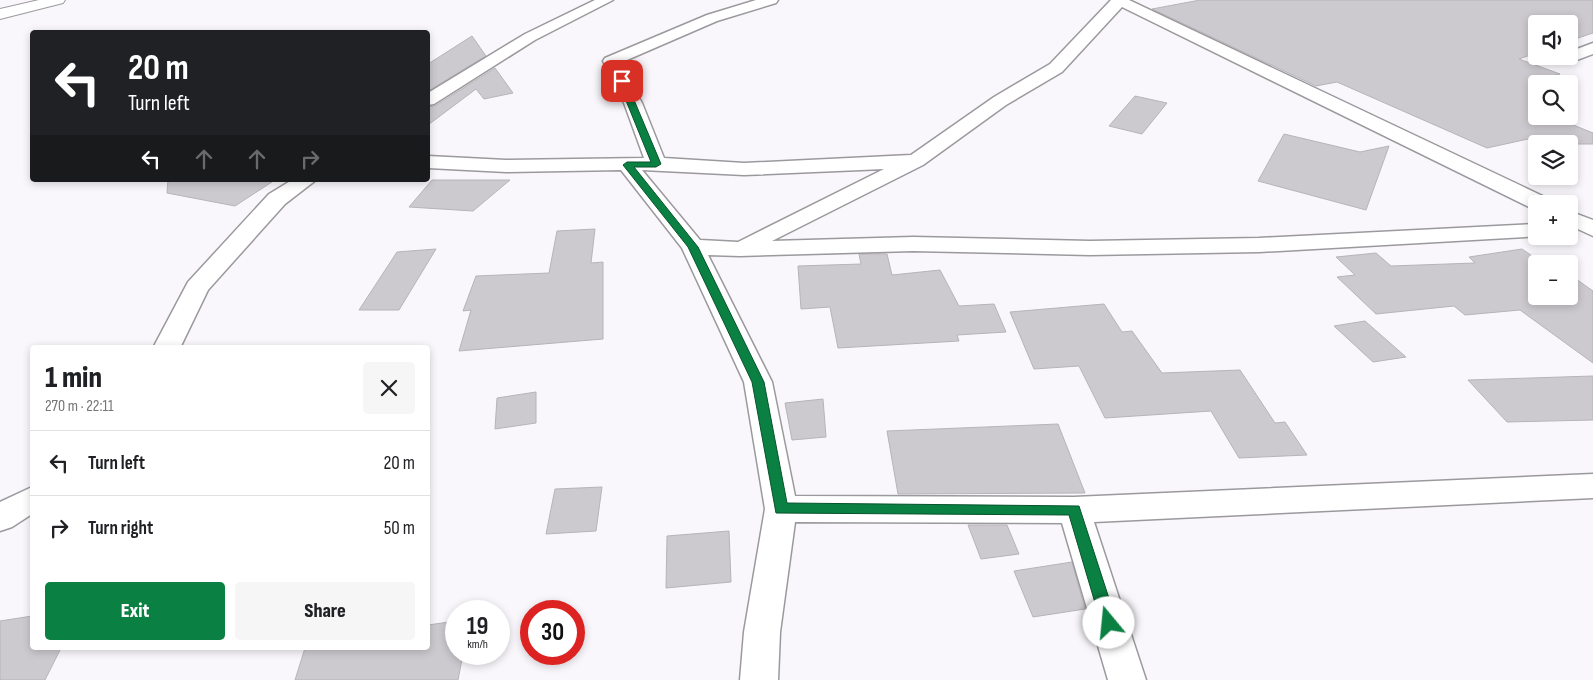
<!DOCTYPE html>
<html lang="en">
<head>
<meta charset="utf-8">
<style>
  body { margin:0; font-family:"Sofia Sans Condensed",sans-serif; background:#f6f6f6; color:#202124; height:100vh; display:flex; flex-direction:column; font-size:19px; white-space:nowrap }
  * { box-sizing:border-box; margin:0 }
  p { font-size:16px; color:#757577 }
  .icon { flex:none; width:28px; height:28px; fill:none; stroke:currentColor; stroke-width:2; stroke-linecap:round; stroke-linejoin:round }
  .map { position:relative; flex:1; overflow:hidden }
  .panel { position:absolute; left:30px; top:345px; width:400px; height:305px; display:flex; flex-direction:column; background:#fff; border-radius:5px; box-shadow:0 2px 8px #0003 }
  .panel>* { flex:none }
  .banner { position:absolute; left:30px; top:30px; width:400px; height:152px; border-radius:5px; box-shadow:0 2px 8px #0003; background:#202124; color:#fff; overflow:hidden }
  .fabs { position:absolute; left:1528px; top:15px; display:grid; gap:10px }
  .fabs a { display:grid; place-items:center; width:50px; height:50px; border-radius:5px; background:#fff; box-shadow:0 2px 8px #0003; font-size:25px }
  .speed { position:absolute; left:445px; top:600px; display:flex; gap:10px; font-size:25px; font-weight:700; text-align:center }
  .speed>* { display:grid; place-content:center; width:65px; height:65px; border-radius:50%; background:#fff; box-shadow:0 2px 8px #0003; line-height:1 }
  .speed small { font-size:12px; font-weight:400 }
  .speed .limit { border:8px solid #d22; background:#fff; color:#111 }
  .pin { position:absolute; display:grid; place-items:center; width:42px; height:42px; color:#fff; margin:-21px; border-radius:10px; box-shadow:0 2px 8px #0006 }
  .me { position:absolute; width:55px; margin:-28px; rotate:343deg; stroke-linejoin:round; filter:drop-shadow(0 0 4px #0008) }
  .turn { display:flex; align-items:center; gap:18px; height:105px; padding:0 15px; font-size:22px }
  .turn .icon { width:65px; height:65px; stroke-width:2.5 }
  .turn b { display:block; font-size:35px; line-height:42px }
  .lanes { display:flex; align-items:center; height:48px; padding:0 15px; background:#0003; justify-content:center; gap:25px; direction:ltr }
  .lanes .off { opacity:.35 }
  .round { display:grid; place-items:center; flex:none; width:52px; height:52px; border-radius:5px; background:#f6f6f6 }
  .head { display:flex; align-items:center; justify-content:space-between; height:85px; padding:0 15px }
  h1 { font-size:30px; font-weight:800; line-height:38px }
  .action { display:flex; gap:10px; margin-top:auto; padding:10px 15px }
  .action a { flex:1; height:58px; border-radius:5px; background:#0b8043; color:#fff; font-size:20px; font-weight:800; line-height:58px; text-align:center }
  .action a+a { background:#f6f6f6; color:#202124 }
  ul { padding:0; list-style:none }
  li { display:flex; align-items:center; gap:15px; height:65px; padding:0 15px; border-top:1px solid #e0e0e0 }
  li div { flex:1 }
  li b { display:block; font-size:19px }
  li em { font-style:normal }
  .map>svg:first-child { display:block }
  .building { fill:#cdcacf; stroke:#b6b4b8 }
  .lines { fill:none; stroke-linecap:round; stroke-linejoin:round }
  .minor-casing { stroke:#9b999d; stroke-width:3 }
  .secondary-casing { stroke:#9b999d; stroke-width:2 }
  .minor { fill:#fff; fill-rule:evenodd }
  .secondary { fill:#fff; fill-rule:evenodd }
  .route { fill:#0b8043; stroke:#07532c }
</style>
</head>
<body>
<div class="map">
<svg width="1593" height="680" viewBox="0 0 1593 680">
  <rect width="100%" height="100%" fill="#f9f7fb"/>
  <path class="building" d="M1200 0H1593V33L1569 41V24H1536V53L1519 59 1560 74 1537 79 1548 84H1536V109H1533L1536 110V116H1551L1593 133V144H1539L1528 139 1487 148 1337 82 1316 86 1152 9Z
    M472 36 486 56 428 91V64Z
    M495 68 513 93 484 99 476 89 428 125V107L435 106Z
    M1135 96 1167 103 1142 134 1109 126Z
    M1284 134 1360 152 1389 146 1366 210 1258 181Z
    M168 180H275L235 206 167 193Z
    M432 180H510L473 211 409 207Z
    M595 229 591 263 603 262V339L459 351 471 310 463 311 476 276 549 273 557 231Z
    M436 249 399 310H359L397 252Z
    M1522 249 1544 264H1536V296H1569V274L1593 291V363L1520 310 1465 315 1454 306 1376 314 1337 277 1355 275 1336 257 1376 253 1391 266 1475 263 1469 257Z
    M859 254H887L892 275 940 270 959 306 994 304 1006 332 957 335 959 341 838 348 830 307 801 309 798 266 861 264Z
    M1104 304 1122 332 1132 331 1162 373 1240 370 1275 423 1285 422 1307 455 1239 458 1211 411 1105 418 1079 366 1034 369 1010 312Z
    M1365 321 1406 357 1373 362 1334 326Z
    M1593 376V420L1507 422 1468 380Z
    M536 392V423L495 429 497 398Z
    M823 399 826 437 792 440 785 403Z
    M1058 424 1085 493 898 494 887 431Z
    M602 487 596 531 546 534 555 489Z
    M968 525H1007L1019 554 981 559Z
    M729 531 731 582 666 588 667 536Z
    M1072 562 1085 609 1033 617 1014 571Z
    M32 616V648H61L45 680H0V621Z
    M456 621V654H463L458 680H295L305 648H428V625Z"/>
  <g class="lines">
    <g class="minor-casing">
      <path id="minor" d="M595 0H613L535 40 434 104 428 105V93L525 34Z
        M756 0H778L776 3 717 21 620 63 642 103 664 158 744 163 911 155 994 97 1050 64 1111 0H1129L1549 199 1552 204H1536V209H1533L1122 7 1062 72 1006 105 923 165 772 241 913 237 1090 241 1259 238 1536 224V236H1542L1259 252 1090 255 913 251 740 256 708 255 772 382 795 496 1074 497 1593 474V498L1094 522 1146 680H1108L1062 523 795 522 780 632 778 680H740L744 632 765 509 744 382 682 248 621 170 506 172 428 168V156L506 160 644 158 624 103 603 61 605 58 707 15ZM884 169 738 242 700 240 642 170 744 175Z
        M1593 43V54L1569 63 1561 58 1569 56V52Z
        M292 180H316L285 204 208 290 180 348H153L188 282 269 194Z
        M1569 211 1593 220V236L1569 225Z
        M32 487V514L12 527 0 531V502Z"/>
    </g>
    <g class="secondary-casing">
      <path id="secondary" d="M39 0H65L63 3 0 19V9Z"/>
    </g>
    <use href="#minor" class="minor"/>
    <use href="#secondary" class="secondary"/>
  </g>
  <path class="route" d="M622 79 626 81 661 164 656 167H634L698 247 764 382 787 503 1079 506 1117 623 1115 628 1109 630 1104 628 1101 623 1069 515 776 513 752 382 688 247 623 165 627 162H651L618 81Z"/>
</svg>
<div class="fabs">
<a><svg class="icon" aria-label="sound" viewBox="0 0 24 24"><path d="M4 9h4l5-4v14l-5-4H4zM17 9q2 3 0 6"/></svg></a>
<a><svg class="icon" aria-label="search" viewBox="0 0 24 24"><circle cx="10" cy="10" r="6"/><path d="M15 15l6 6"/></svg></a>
<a><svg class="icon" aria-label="layers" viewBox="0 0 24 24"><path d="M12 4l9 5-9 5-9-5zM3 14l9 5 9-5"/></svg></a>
<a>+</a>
<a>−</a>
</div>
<div class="speed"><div>19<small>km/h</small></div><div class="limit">30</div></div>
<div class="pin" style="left:622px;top:81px;background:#d93025"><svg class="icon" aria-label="arrive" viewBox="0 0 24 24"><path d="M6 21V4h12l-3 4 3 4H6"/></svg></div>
<svg class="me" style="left:1109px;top:623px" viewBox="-20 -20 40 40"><circle r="19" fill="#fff"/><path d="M0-13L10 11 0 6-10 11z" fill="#0b8043"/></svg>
<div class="banner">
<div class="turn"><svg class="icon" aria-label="left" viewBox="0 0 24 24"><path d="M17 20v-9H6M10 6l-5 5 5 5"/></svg><div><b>20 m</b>Turn left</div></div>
<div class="lanes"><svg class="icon" aria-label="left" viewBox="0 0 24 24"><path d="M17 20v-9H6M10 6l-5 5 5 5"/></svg><svg class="icon off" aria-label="ahead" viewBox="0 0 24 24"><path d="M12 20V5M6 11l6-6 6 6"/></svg><svg class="icon off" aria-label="ahead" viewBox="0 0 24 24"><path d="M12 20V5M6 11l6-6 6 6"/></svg><svg class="icon off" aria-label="right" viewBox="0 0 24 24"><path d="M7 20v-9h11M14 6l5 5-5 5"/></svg></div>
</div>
<section class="panel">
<div class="head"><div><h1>1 min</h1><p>270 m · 22:11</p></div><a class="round"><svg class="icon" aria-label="close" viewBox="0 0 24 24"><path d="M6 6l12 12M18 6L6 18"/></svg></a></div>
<ul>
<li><svg class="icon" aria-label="left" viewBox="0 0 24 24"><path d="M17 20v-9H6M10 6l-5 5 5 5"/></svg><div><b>Turn left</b></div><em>20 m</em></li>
<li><svg class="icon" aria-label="right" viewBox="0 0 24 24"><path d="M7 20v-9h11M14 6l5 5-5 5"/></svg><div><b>Turn right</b></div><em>50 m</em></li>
</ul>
<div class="action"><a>Exit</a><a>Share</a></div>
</section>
</div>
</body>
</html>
